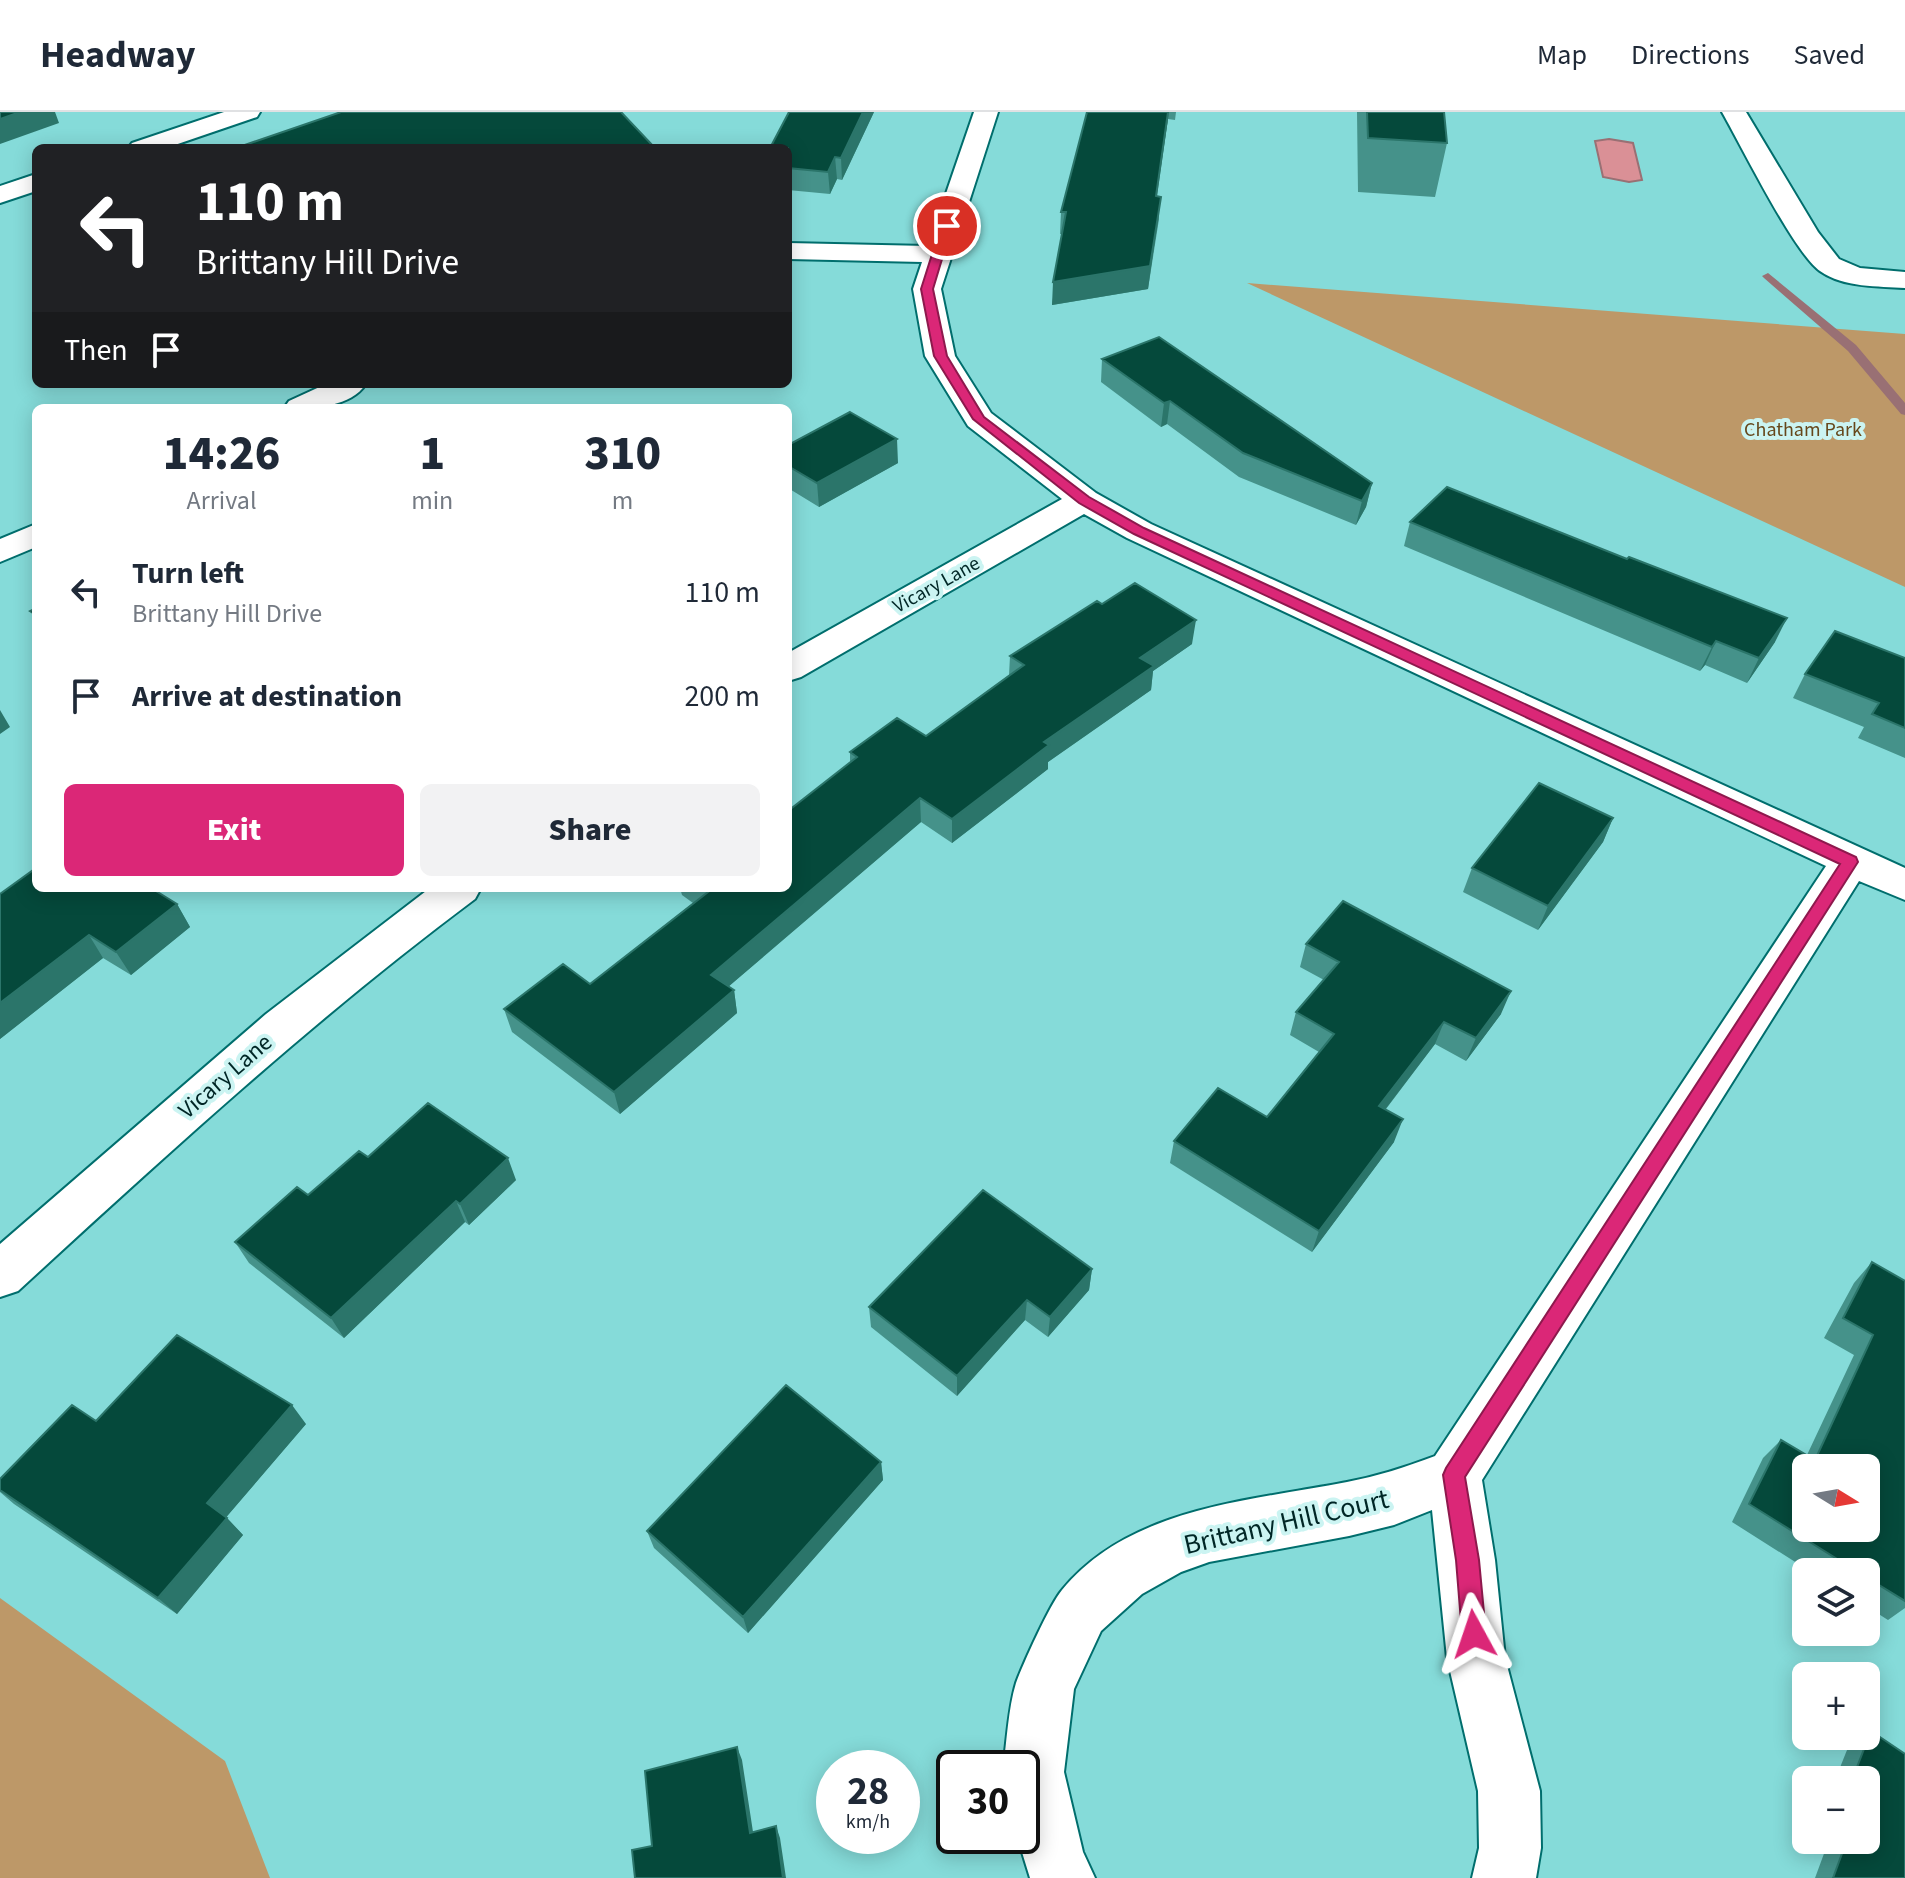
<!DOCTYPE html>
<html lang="en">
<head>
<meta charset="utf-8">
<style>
  body { margin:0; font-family:"Source Sans 3",sans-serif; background:#f2f2f3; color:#1f2937; height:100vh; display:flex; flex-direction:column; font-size:30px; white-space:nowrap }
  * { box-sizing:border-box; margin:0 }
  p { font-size:26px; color:#747a83 }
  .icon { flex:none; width:44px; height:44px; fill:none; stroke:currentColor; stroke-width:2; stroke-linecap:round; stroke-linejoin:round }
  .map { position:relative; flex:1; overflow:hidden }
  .side { position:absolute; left:32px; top:292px; width:760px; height:488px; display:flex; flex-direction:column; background:#fff; border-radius:12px; box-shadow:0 4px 20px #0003 }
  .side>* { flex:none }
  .top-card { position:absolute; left:32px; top:32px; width:760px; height:244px; border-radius:12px; box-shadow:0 4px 20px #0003; background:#202124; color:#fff; overflow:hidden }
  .needle { width:52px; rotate:101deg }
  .tools { position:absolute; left:1792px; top:1342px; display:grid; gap:16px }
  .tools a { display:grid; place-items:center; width:88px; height:88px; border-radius:12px; background:#fff; box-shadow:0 4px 20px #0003; font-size:40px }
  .speed { position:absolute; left:816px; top:1638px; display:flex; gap:16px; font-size:40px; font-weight:700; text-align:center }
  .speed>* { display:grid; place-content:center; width:104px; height:104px; border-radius:50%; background:#fff; box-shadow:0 4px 20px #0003; line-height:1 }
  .speed small { font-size:20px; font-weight:400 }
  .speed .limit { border:4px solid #111; border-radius:12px; background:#fff; color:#111 }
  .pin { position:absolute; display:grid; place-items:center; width:68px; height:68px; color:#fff; margin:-34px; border:4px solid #fff; border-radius:50%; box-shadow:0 2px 8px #0007 }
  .me { position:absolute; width:88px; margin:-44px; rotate:355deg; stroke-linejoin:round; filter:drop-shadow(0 0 6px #0008) }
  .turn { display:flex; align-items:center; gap:28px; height:168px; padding:0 32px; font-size:36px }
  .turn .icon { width:104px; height:104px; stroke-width:2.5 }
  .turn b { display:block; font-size:56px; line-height:68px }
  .then { display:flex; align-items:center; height:76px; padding:0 32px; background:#0003; gap:16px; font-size:30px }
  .eta { display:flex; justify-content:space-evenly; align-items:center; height:136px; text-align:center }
  .eta b { font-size:48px; font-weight:800; line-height:56px }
  .button { display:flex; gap:16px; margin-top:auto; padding:16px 32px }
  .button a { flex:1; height:92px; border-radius:12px; background:#db2777; color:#fff; font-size:32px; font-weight:800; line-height:92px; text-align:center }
  .button a+a { background:#f2f2f3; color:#1f2937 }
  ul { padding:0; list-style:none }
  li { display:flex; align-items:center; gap:24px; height:104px; padding:0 32px }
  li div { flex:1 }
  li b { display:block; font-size:30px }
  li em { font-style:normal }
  header { display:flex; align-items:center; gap:48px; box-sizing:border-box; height:112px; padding:0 40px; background:#fff; border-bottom:2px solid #e0e1e3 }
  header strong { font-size:38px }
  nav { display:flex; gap:44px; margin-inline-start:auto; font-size:28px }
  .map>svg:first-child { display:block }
  .green { fill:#bd9868 }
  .water { fill:#da9096; stroke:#997074; stroke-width:2 }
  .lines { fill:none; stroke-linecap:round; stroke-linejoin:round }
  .stream { fill:#997074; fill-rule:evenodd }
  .street-casing { stroke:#006e6d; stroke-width:4 }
  .street { fill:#fff; fill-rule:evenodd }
  .wall { fill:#45928a }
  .shaded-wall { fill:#2b756a }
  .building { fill:#05493b; stroke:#2b756a; stroke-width:2; fill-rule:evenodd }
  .route { fill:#db2777; stroke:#8e194d; stroke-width:2 }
  .labels { text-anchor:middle; stroke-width:8; stroke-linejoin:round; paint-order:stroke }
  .far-park-label { font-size:20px; fill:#66471b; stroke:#cbf4f2 }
  .far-street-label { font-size:20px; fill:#002626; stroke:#cbf4f2 }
  .street-label { font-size:24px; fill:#002626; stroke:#cbf4f2 }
  .near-street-label { font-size:28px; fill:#002626; stroke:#cbf4f2 }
</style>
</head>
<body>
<header>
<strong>Headway</strong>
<nav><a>Map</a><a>Directions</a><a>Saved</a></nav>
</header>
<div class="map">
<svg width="1905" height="1766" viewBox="0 0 1905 1766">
  <rect width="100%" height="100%" fill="#85dbd9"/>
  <path class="green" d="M1247 171 1905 222V475Z
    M0 1486 225 1649 270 1766H0Z"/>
  <path class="water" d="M1609 27 1633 31 1642 68 1629 70 1603 65 1595 29Z"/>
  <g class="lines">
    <path class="stream" d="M1768 161 1856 233 1905 291V303L1901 302 1848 239 1764 166 1762 164Z"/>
    <g class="street-casing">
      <path id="street" d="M224 0H260L257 5 166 36H128L132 31Z
        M974 0H998L941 177 955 244 991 301 1096 381 1151 412 1905 756V788L1859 769 1482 1368 1495 1448 1505 1546 1540 1679 1541 1736 1536 1766H1472L1479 1736 1478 1679 1447 1546 1432 1398 1394 1413 1349 1424 1209 1450 1181 1460 1142 1482 1101 1519 1074 1577 1064 1660 1083 1740 1095 1766H1030L1017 1724H1022V1656H1003C1007 1629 1008 1597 1016 1571 1023 1552 1050 1492 1062 1478 1130 1395 1250 1389 1347 1370 1378 1364 1406 1355 1435 1344L1826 754 1127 426 1084 402 801 565 788 569V541L1062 387 968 314 925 244 913 177 922 150 788 147V131L928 134Z
        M1722 0H1746L1818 120 1839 147 1860 156 1905 160V176C1878 174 1844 176 1820 159 1794 141 1741 33 1722 0Z
        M36 62V79L0 91V74Z
        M326 272H366C349 297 311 296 284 296L289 289Z
        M36 412V435L0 450V427Z
        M430 776H481L475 787C314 907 166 1043 18 1179L0 1185V1132L266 902Z"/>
    </g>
    <use href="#street" class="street"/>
  </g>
  <path class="wall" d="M874 0 842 68 837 67 830 82 788 78V36Z
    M1087 0H1176L1175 8 1168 7 1157 84 1159 107 1148 177 1052 193 1062 122H1060L1061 100Z
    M1357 0H1444L1447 31 1435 85 1358 80Z
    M1102 247 1372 371 1366 395 1356 413 1239 365 1167 312 1161 315 1101 270Z
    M788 333 898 351 819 395 788 376Z
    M1410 410 1775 530 1747 571 1705 553 1700 559 1404 434Z
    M1192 532 1153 559 1151 578 1048 650V657L952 731 921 710 728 875 734 878 737 901 620 1002 512 920 504 897 590 872 693 791 682 783 680 776H788L850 650V640L926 624 1009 563 1010 544Z
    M1905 546V646L1858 626 1864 615 1793 586 1805 562Z
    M1613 706 1603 730 1538 818 1463 780 1472 756Z
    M0 782 177 792 190 815 131 863 103 846 0 927Z
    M1306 832 1501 902 1466 949 1435 932 1386 997 1394 1030 1312 1140 1170 1051 1174 1029 1267 1005 1319 940 1290 923 1296 900 1324 868 1300 855Z
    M368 1045 516 1068 469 1113 465 1110 344 1226 249 1151 235 1130Z
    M1872 1150 1905 1169V1496L1888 1508 1866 1494V1460H1811L1732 1410 1763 1346 1781 1328 1807 1343 1854 1243 1824 1226 1854 1171Z
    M1092 1157 1089 1178 1048 1225 1025 1208 957 1284 871 1215 869 1195Z
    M96 1309 306 1312 226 1405 243 1423 177 1502 14 1392 0 1380V1367Z
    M881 1350 883 1368 748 1521 654 1436 647 1419Z
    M1871 1619 1905 1766H1815L1829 1728H1866V1668H1835L1849 1633 1866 1624Z"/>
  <path class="shaded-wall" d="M20 0H55L59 11 0 32V7Z
    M863 0H874L842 68 841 46Z
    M1168 0H1169L1153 107 1156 84Z
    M835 45 837 67 830 82 828 60Z
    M1161 85 1148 177 1052 193 1053 170Z
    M1170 289 1167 312 1161 315 1164 291Z
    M897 327 898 351 819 395 817 371Z
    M1372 371 1366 395 1356 413 1362 389Z
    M1787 506 1775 530 1747 571 1759 546Z
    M1196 508 1192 532 1153 559 1151 578 1048 650V657L952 731V707L1044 630 1140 546Z
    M1716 529 1705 553 1700 559 1712 535Z
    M0 598 10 615 0 622Z
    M920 686 921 710 715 886 711 863Z
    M1613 706 1603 730 1538 818 1548 794Z
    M177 792 190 815 131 863 116 840Z
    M89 823 103 846 0 927V891Z
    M734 878 737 901 620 1002 614 980Z
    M1511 879 1501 902 1466 949 1476 926Z
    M1444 910 1435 932 1371 1016 1379 994Z
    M1403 1007 1394 1030 1312 1140 1319 1119Z
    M508 1046 516 1068 469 1113 460 1092Z
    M456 1089 465 1110 344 1226 331 1206Z
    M1092 1157 1089 1178 1048 1225 1050 1205Z
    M1027 1188 1025 1208 957 1284V1264Z
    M292 1293 306 1312 223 1409 207 1391Z
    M881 1350 883 1368 748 1521 743 1505Z
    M227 1406 243 1423 177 1502 158 1486Z
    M737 1635 742 1648 755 1733 750 1721Z
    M776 1714 780 1726 786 1766H783Z"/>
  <path class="building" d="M0 0H20L0 7Z
    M341 0H621L655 36H236Z
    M789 0H863L841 46 835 45 828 60 788 56V36H770Z
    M1087 0H1168L1156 84 1161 85 1150 154 1053 170 1066 100H1061Z
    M1367 0H1444L1447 31 1368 26Z
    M1159 225 1372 371 1362 389 1243 341 1170 289 1164 291 1102 247Z
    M850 300 897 327 817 371 788 354V333Z
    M1447 375 1627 447 1629 445 1787 506 1759 546 1716 529 1712 535 1410 410Z
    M1135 471 1196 508 1140 546 1154 554 1044 630 1049 633 952 707 920 686 711 863 734 878 614 980 504 897 563 852 590 872 708 780 702 776H788V699L857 645 850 640 897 606 926 624 1024 553 1010 544 1097 489 1102 492Z
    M36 496V503L30 499Z
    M1835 519 1905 546V616L1872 602 1879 591 1805 562Z
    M1539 671 1613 706 1548 794 1472 756Z
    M36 756V776H151L177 792 116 840 89 823 0 891V782Z
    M1343 789 1511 879 1476 926 1444 910 1379 994 1403 1007 1319 1119 1174 1029 1218 976 1267 1005 1334 922 1296 900 1339 850 1306 832Z
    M428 991 508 1046 460 1092 456 1089 331 1206 235 1130 297 1075 308 1083 359 1039 368 1045Z
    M983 1078 1092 1157 1050 1205 1027 1188 957 1264 869 1195Z
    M1872 1150 1905 1169V1489L1866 1465V1460H1858L1749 1392 1781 1328 1815 1348 1873 1223 1843 1206ZM1806 1356H1866V1416H1806Z
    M177 1223 292 1293 207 1391 227 1406 158 1486 0 1378V1367L72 1293 96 1309Z
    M786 1273 881 1350 743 1505 647 1419Z
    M1871 1619 1905 1642V1766H1833L1847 1728H1866V1668H1852Z
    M737 1635 750 1721 776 1714 783 1766H635L632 1738 652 1734 645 1659Z"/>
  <path class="route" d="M947 111 952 114 933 177 947 244 984 305 1089 385 1144 416 1856 745 1858 750 1465 1365 1479 1448 1486 1522 1482 1530 1474 1534 1465 1530 1462 1522 1456 1448 1443 1363 1446 1356 1840 752 1134 422 1079 391 973 307 934 244 921 177 941 114Z"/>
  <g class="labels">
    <g class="far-park-label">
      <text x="1803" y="324">Chatham Park</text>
    </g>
    <g class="far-street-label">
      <text transform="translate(936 472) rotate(-29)" y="7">Vicary Lane</text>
    </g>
    <g class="street-label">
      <text transform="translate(225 964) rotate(-41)" y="8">Vicary Lane</text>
    </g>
    <g class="near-street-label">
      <text transform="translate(1286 1409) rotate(-13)" y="10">Brittany Hill Court</text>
    </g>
  </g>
</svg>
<div class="tools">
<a><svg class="needle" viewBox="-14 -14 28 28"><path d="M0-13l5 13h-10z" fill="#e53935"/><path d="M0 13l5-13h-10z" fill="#747a83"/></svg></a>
<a><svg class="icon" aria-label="layers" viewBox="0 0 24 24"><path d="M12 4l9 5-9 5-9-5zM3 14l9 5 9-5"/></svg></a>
<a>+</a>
<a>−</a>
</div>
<div class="speed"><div>28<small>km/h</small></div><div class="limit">30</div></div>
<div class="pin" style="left:947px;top:114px;background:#d93025"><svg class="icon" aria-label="arrive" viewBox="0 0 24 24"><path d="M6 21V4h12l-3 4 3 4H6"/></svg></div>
<svg class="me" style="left:1474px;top:1522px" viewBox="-20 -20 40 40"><path d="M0-17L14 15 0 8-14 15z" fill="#db2777" stroke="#fff" stroke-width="4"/></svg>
<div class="top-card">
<div class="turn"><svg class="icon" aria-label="left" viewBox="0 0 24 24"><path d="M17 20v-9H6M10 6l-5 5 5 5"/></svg><div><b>110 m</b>Brittany Hill Drive</div></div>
<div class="then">Then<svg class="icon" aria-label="arrive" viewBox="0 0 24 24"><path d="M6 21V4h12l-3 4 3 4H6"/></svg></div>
</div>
<section class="side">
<div class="eta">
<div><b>14:26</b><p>Arrival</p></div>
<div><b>1</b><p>min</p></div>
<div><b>310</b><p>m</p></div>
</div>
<ul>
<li><svg class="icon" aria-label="left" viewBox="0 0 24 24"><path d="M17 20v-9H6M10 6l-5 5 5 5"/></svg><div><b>Turn left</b><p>Brittany Hill Drive</p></div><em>110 m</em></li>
<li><svg class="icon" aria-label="arrive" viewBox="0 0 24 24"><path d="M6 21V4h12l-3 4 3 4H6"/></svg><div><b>Arrive at destination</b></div><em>200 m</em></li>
</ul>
<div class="button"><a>Exit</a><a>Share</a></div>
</section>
</div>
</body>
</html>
